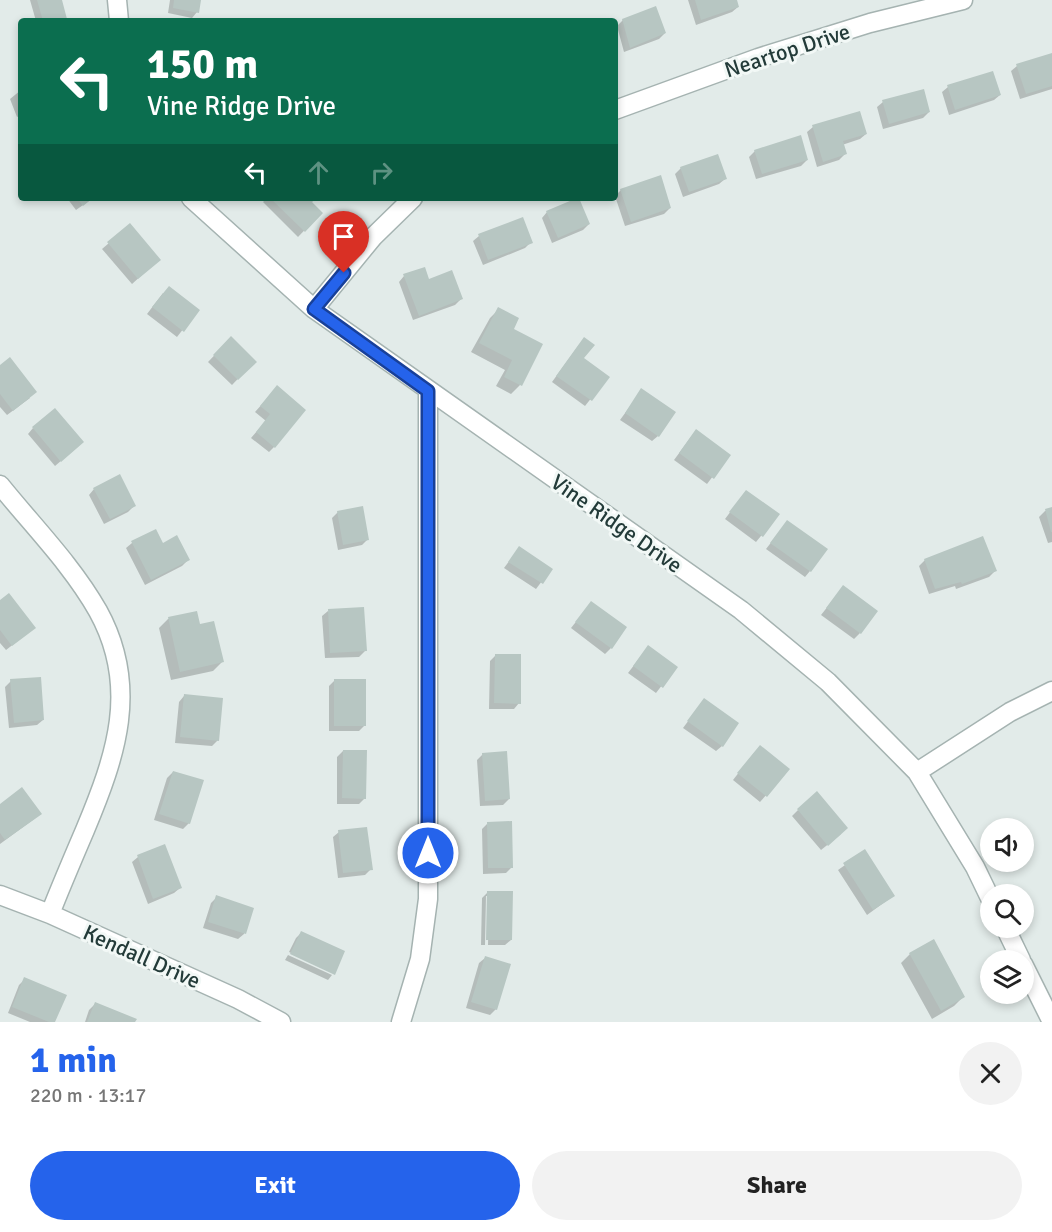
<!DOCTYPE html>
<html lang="en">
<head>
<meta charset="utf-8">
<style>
  body { margin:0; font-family:Signika,sans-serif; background:#f2f2f2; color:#222; height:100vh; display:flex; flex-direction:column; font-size:22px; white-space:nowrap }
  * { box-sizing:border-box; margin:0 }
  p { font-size:20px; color:#767676 }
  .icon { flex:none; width:33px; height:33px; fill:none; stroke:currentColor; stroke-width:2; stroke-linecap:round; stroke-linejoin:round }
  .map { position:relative; height:1022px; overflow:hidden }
  .panel { display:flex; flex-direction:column; background:#fff; flex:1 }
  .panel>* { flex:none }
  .top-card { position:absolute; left:18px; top:18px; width:600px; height:183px; border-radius:6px; box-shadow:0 3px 9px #0003; background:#0b6e4f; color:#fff; overflow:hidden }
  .controls { position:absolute; left:980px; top:818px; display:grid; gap:12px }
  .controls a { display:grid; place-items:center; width:54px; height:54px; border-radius:50%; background:#fff; box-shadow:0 3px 9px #0003; font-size:30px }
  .pin { position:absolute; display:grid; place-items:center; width:51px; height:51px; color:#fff; margin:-62px -26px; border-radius:50% 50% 50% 0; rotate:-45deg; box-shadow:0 0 6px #0007 }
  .pin .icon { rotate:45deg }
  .me { position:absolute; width:66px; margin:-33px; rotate:0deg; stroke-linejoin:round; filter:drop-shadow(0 0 4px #0008) }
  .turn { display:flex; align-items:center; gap:21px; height:126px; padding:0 30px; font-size:27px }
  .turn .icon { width:78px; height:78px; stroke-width:2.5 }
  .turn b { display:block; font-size:42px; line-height:51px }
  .lanes { display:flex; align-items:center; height:57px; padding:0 30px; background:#0003; justify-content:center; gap:30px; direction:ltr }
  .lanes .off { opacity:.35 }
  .round { display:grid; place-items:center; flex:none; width:63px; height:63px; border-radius:32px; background:#f2f2f2 }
  .summary { display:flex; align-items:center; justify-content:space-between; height:102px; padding:0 30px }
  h1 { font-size:36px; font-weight:700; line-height:45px; color:#2563eb }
  .cta { display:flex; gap:12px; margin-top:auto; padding:12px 30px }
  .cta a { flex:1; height:69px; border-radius:36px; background:#2563eb; color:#fff; font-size:24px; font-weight:700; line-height:69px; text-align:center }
  .cta a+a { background:#f2f2f2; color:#222 }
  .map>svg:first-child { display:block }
  .shadow { fill:#0003 }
  .building { fill:#b7c6c2 }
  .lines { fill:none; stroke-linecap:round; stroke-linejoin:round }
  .minor-casing { stroke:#a5b3b1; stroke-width:21 }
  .minor { stroke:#fff; stroke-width:18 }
  .route-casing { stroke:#184099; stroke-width:15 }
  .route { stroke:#2563eb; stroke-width:10 }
  .labels { text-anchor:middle; stroke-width:6; stroke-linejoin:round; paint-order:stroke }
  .street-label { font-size:22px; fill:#233b39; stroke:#f2f8f6 }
</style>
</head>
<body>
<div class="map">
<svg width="1052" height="1022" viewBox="0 0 1052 1022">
  <rect width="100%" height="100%" fill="#e2ebe9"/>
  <path class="shadow" d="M30 0H60L65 18 63 21H36Z
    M170 0H199L197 12 192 18 168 13Z
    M688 0H735L738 7 732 12 696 25Z
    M623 20 665 33 659 39 624 52 617 26Z
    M1052 55V89L1020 99 1011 71 1017 66Z
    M948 87 1000 95 994 100 949 115 942 92Z
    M21 90V115L17 117 10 99Z
    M883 102 929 112 923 118 883 129 877 107Z
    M813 127 866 134 860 139 842 145 845 154 839 160 817 167 807 132Z
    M755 151 807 160 801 166 756 179 749 157Z
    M681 168 725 179 719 184 683 197 675 174Z
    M621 190 670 208 664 214 625 226 615 196Z
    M67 198H93L76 210Z
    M267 198H315L310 202 321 213 298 237 263 202Z
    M547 212 589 224 583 230 552 243 542 218Z
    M130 225 153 265 132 284 102 249Z
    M479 236 531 242 525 248 483 265 473 241Z
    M404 276 428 281 461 299 455 305 413 320 399 282Z
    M163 293 198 310 177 337 147 314Z
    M499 309 512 330 520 385 511 394 496 386 505 370 471 352 490 318Z
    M231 338 254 362 232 385 208 362Z
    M579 345 582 359 608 377 585 406 552 382Z
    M0 367 30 398 7 415 0 407Z
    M642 390 658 436 652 441 620 420Z
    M272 393 274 447 269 452 251 438 266 421 255 412Z
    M33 428 76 448 55 466 28 434Z
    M691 437 729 455 707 484 674 460Z
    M94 489 134 506 128 512 104 524 89 495Z
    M746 491 778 515 756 542 725 519Z
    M1052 509V542L1048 543 1039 517 1045 511Z
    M338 512 368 539 362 545 338 550 332 518Z
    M787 522 810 571 805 577 766 549Z
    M156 531 163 545 188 560 182 566 145 585 126 548 132 543Z
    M519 548 551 569 536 589 504 568Z
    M925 560 995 571 989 577 956 589 955 586 929 594 919 566Z
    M840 591 860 633 854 639 821 615Z
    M0 602 28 633 6 650 0 643Z
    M591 603 611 648 605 654 571 628Z
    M328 611 365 651 359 657 325 658 322 616Z
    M196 612 199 626 222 662 213 671 171 680 159 628 168 619Z
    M648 647 676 667 656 693 628 673Z
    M495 656 519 703 514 709H489L490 661Z
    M335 680 365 725 359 731H329V686Z
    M11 681 43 720 37 725 9 728 5 687Z
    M184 696 218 740 212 746 175 743 179 702Z
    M704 700 722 746 716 751 683 728Z
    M343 751 365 798 359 804H337V757Z
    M754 753 788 770 760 802 733 780Z
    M483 754 509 799 503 805 480 806 477 760Z
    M173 772 189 823 183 829 154 820 167 778Z
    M0 806 34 819 0 844Z
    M798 810 841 834 821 850 792 816Z
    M487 824 512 867 506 873 483 874 482 829Z
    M339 832 371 869 365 875 338 878 333 837Z
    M865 851 893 896 867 915 838 870Z
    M138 857 180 888 174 893 148 904 132 862Z
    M488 892 511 940 505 945H488L489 896H486L485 945H481L482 898Z
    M217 897 252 909 244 934 238 939 203 928 211 903Z
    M301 933 333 972 289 952 296 938Z
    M910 954 963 997 954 1006 932 1019 901 963Z
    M288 955 332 975 328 980 285 960Z
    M485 958 496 1009 490 1015 466 1008 479 963Z
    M25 979 54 1022H30L8 1013 19 985Z
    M95 1004 134 1022H85L89 1010Z"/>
  <path class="building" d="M37 0H62L67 19 60 21H43Z
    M174 0H201L199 13 173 8Z
    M695 0H737L739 7 701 20Z
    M656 6 666 33 630 48 622 19Z
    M1052 53V86L1026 94 1016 64Z
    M993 71 1001 95 955 110 947 85Z
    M924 89 930 112 889 124 882 100Z
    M860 111 867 134 843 141 847 154 823 162 812 125Z
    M801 135 808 160 762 174 754 150Z
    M718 154 727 179 689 192 680 167Z
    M661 175 671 208 631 222 620 189Z
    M77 198H93L83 206Z
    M270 198H317L312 202 323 213 305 232Z
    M577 198H579L590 224 558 238 546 211Z
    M523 217 533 243 488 260 478 234Z
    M130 223 161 260 138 279 107 242Z
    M425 267 429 279 452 270 463 299 419 316 403 274Z
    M169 286 200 310 184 332 152 307Z
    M498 307 519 318 514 329 543 344 522 386 504 377 512 360 479 343Z
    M231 336 257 362 238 380 213 355Z
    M584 337 595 345 584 358 610 377 592 401 556 376Z
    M10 357 37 392 13 411 0 394V365Z
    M277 385 306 410 275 448 256 432 270 414 260 406Z
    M641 388 676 412 659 437 625 413Z
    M55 408 84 442 61 462 32 427Z
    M696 429 731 455 714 479 679 453Z
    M120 474 136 506 110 519 93 488Z
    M746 490 780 514 763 537 729 512Z
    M363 506 369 540 343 545 337 511Z
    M1052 507V532H1051L1045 509Z
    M787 520 828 549 811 572 770 543Z
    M156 529 163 543 177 535 190 560 151 580 131 541Z
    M983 536 997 571 962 584 961 582 935 589 924 559Z
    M519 546 553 569 543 584 508 562Z
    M843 585 878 611 861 634 826 608Z
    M9 593 36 628 12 646 0 630V600Z
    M591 601 627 627 612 649 575 622Z
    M364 607 367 651 330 653 328 609Z
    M197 611 200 624 214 621 224 662 180 672 168 617Z
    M648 645 678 667 663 688 633 666Z
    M495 654H521V704L494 703Z
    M41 677 44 720 14 723 10 679Z
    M334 679H366V726H334Z
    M184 694 223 698 219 741 180 737Z
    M704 698 739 723 723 747 687 721Z
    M760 745 790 769 767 797 737 773Z
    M343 750H367L366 799 342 798Z
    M507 751 510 799 485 801 482 753Z
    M173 771 204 780 190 824 159 814Z
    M22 787 42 814 5 840 0 833V804Z
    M817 791 848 828 828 846 797 809Z
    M512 821 513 868H488L487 822Z
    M367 827 373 870 343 873 338 830Z
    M165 844 182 888 153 899 137 855Z
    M865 849 895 896 873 910 843 863Z
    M487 891H513L512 940H486Z
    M216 895 254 908 246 934 208 922Z
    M301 931 345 951 335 975 290 954Z
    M934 939 965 997 941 1011 909 953Z
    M485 956 511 964 497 1010 471 1002Z
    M24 977 67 995 55 1022H49L12 1007Z
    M95 1002 137 1019 135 1022H87Z"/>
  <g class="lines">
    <g class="minor-casing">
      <path id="minor" d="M117 0 119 21
        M615 110 758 58 870 23 963 0
        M191 198 314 309 741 610 828 682 917 772 975 867 990 898
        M314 309 373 237 413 198
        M0 485C33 526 72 565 98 611 140 687 116 756 85 830 73 858 61 886 50 914
        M917 772 1010 712 1052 691
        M0 895 50 914 238 999 281 1022
        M1005 927 1021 960
        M1023 964 1052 1022
        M401 1022 420 959 428 899V391"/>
    </g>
    <use href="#minor" class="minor"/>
  </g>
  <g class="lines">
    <g class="route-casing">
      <path id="route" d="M344 273 314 309 428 391V853"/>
    </g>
    <use href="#route" class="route"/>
  </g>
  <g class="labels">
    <g class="street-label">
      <text transform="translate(787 50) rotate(-18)" y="8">Neartop Drive</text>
      <text transform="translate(617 523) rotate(35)" y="8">Vine Ridge Drive</text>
      <text transform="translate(142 956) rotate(24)" y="8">Kendall Drive</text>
    </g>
  </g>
</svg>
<div class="controls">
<a><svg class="icon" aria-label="sound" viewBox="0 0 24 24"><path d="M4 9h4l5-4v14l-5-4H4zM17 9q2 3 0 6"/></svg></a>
<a><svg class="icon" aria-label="search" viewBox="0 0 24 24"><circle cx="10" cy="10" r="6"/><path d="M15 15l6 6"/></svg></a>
<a><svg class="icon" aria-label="layers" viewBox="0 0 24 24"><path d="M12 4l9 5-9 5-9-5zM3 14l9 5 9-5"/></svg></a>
</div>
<div class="pin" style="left:344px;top:273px;background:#d93025"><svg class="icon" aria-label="arrive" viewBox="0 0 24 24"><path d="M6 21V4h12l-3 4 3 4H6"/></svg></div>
<svg class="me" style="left:428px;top:853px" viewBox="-20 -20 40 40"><circle r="17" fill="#2563eb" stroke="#fff" stroke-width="3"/><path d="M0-11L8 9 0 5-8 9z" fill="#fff"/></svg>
<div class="top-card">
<div class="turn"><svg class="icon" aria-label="left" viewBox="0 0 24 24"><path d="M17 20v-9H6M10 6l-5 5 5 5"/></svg><div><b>150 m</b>Vine Ridge Drive</div></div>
<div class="lanes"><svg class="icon" aria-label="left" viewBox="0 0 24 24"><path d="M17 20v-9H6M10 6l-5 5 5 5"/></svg><svg class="icon off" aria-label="ahead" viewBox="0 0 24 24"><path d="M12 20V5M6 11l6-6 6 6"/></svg><svg class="icon off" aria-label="right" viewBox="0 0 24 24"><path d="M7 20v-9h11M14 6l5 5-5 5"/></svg></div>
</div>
</div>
<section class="panel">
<div class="summary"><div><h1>1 min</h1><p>220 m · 13:17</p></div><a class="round"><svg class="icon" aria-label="close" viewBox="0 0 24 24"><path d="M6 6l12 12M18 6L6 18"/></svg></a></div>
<div class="cta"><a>Exit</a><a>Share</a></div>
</section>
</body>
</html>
